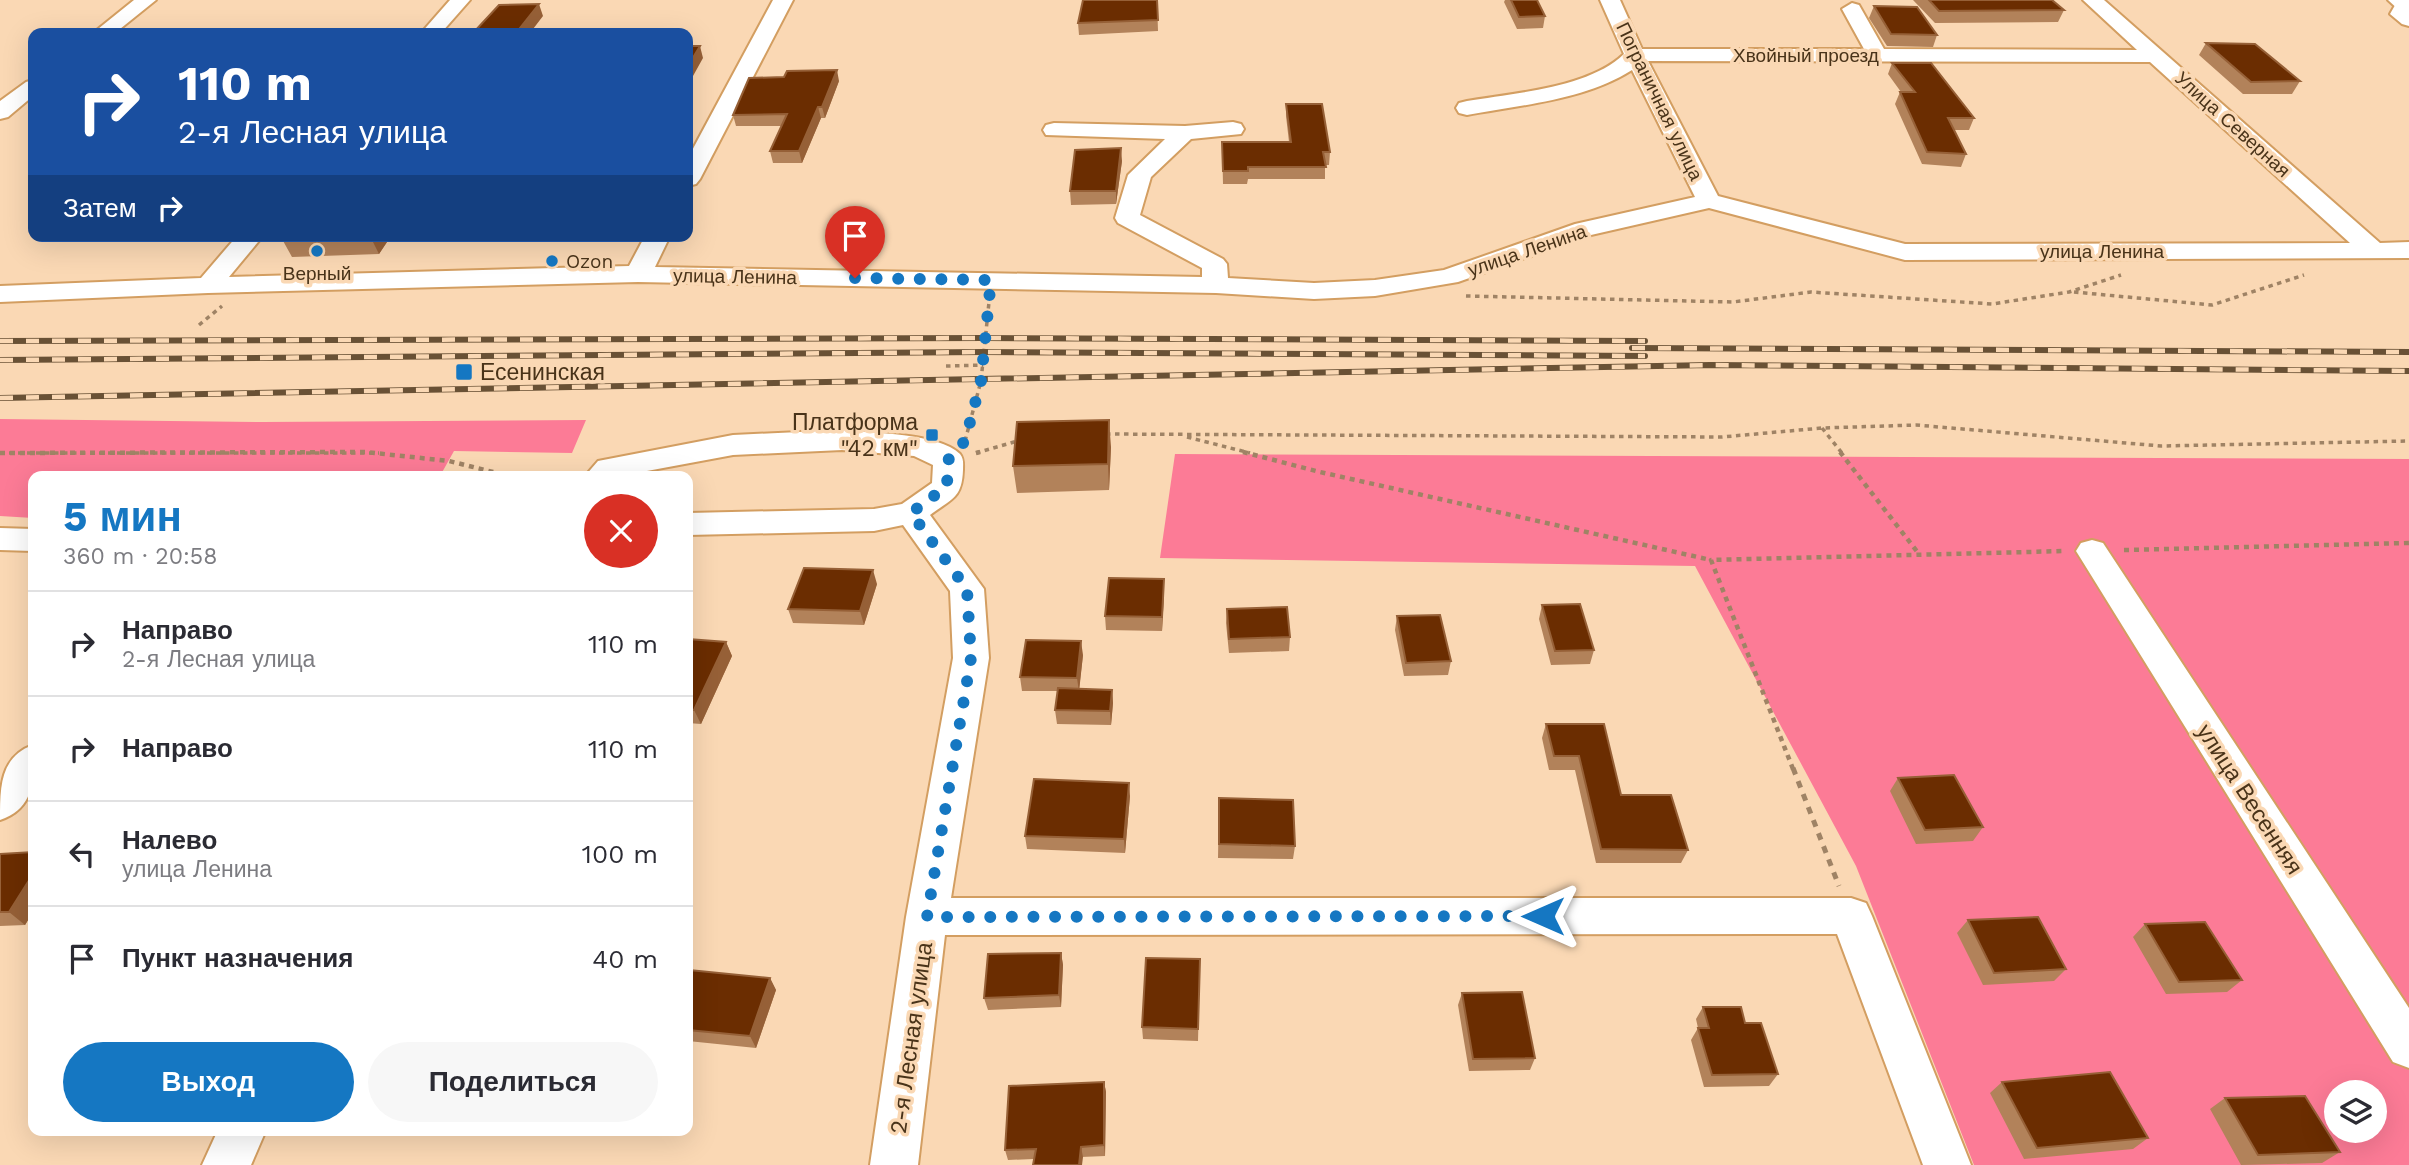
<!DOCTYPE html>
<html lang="ru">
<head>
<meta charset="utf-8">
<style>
  body { margin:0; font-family:"Work Sans",sans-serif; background:#f7f7f7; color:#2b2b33; height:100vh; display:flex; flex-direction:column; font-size:26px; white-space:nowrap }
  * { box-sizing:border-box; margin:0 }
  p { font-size:23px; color:#7c7c81 }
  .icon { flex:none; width:38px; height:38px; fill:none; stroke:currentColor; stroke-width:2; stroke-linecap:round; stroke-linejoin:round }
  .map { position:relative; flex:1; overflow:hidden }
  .drawer { position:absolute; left:28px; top:471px; width:665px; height:665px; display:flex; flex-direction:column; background:#fff; border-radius:14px; box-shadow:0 7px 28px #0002 }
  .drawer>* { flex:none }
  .guide { position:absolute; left:28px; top:28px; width:665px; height:214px; border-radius:14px; box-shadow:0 7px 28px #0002; background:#1a4fa0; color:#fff; overflow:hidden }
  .buttons { position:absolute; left:2324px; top:1080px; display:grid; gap:14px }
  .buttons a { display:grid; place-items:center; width:63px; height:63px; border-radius:50%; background:#fff; box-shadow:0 7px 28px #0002; font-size:35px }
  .pin { position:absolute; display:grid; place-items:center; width:60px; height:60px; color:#fff; margin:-72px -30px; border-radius:50% 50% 50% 0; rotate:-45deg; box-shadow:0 0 7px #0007 }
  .pin .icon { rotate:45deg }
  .me { position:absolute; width:77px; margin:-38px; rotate:270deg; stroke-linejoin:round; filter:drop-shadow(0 0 5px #0008) }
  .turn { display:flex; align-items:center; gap:24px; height:147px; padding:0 35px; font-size:32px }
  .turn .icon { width:91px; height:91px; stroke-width:2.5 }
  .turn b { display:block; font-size:49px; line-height:60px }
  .then { display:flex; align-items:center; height:66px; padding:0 35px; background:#0003; gap:14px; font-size:26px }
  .round { display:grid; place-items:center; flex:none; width:74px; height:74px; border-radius:37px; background:#f7f7f7 }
  .headline { display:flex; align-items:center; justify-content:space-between; height:119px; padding:0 35px }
  h1 { font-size:42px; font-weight:700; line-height:52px; color:#1577c2 }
  .cta { display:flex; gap:14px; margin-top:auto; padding:14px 35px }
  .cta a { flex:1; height:80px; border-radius:42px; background:#1577c2; color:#fff; font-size:28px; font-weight:700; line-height:80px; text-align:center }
  .cta a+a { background:#f7f7f7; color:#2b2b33 }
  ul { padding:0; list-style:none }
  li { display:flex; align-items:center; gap:21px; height:105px; padding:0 35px; border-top:2px solid #e1e1e2 }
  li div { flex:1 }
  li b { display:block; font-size:26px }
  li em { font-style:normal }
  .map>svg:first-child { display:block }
  .forest { fill:#fc7b96; fill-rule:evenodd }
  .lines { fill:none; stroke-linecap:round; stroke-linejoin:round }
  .minor-casing { stroke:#d39e61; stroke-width:4 }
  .major-casing { stroke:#d39e61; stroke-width:4 }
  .path-far2 { stroke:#9f8365; stroke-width:3.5; stroke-dasharray:4.5 4.5; stroke-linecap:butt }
  .path-far1 { stroke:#9f8365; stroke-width:4.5; stroke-dasharray:5 5; stroke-linecap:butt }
  .path { stroke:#9f8365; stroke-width:5; stroke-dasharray:7 7; stroke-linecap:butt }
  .minor { fill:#fff; fill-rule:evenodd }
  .major { fill:#fff; fill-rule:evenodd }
  .rail-casing { stroke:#695135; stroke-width:6 }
  .rail { stroke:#fad8b4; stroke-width:4.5; stroke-dasharray:13; stroke-linecap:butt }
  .wall { fill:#b2825a }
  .shaded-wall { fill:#966037 }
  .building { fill:#6b2d01; stroke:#966037; stroke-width:2 }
  .route { stroke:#1577c2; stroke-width:12; stroke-dasharray:0 21.6 }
  .poi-dot { fill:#1577c2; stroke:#fad8b4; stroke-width:2.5 }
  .labels { text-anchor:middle; stroke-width:7; stroke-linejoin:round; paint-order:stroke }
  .far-street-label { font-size:19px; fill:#493319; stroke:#fad8b4 }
  .far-poi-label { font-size:19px; fill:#493319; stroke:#fad8b4; text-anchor:start }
  .poi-label { font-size:23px; fill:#493319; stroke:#fad8b4; text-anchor:start }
  .street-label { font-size:23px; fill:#493319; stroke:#fad8b4 }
</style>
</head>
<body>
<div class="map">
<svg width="2409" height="1165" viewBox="0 0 2409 1165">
  <rect width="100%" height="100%" fill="#fad8b4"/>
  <path class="forest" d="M0 419 262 422 586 420 572 453 454 451 440 476H33V518L0 516Z
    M1175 454 2409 459V1165H1974L1856 866 1695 566 1160 558ZM2336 1092H2375V1130H2336Z"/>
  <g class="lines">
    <g class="minor-casing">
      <path id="minor" d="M134 0H156L115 33H93Z
        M450 0H470L441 33H421Z
        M773 0H793L700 179 696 184 688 186V158Z
        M1600 0H1620L1642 49H1864L1842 9 1852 3 1859 5 1884 49 2137 50 2083 0H2104L2380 243 2409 242V258L1905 260 1709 208 1591 235 1458 282 1375 296 1314 299 1216 293 638 282 208 293 0 302V286L201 278 237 236H263L229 277 629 266 645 236H670L655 267 1202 277V268L1118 223 1115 218 1128 175 1165 139 1046 135 1043 130 1046 125 1054 123 1185 126 1233 122 1241 124 1244 129 1241 134 1191 139 1151 177 1140 215 1223 259 1227 264 1228 278 1314 283 1375 280 1444 270 1575 224 1695 197 1632 70C1585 100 1521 105 1467 115L1459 113 1456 108 1459 103 1467 101C1514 93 1589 88 1624 54ZM1648 61 2150 62 2350 243 1905 244 1718 196Z
        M2398 0H2409V26L2402 24 2390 14Z
        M33 80V96L8 117 0 119V101L26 82Z
        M842 430C871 433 939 433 960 454 964 459 963 464 963 470 962 499 951 499 930 515L984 589 989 658 951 898H1851L1866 903 1872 916 1971 1165H1923L1837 934 945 935 918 1165H870L906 917 953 658 950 591 903 525 874 531 688 535V513L874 509 902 504 932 483 933 465 914 456 842 450 733 455 620 476H585L598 461 733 435Z
        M0 528 33 529V551L0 550Z
        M2092 540 2103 543 2409 1008V1068L2393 1062 2081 559 2076 551 2081 543Z
        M33 745C34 777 36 808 0 820 0 787 0 757 33 745Z
        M218 1130H266L251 1165H202Z"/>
    </g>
    <g class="major-casing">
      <path id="major" d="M2388 0H2409V14L2401 12Z"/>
    </g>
    <path class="path-far2" d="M2074 292 2212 305 2304 275
      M1466 296 1733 302 1811 292 1992 304 2069 292 2121 275
      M199 325 222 306
      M946 366 983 365
      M1822 428 1842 453
      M1106 434 1722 437 1822 428 1916 425 2161 446 2409 441
      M1187 437 1250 453
      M965 441 981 381 989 302
      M0 453H379
      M976 453 1021 440"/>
    <path class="path-far1" d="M1243 452 1320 472 1711 560
      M1840 452 1919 554
      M0 453 365 452 449 461 509 476
      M976 453 980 452
      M2124 550 2409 543
      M1793 769 1711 560 2066 551"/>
    <path class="path" d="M1793 768 1839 886"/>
    <use href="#minor" class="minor"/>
    <use href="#major" class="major"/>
    <g class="rail-casing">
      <path id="rail" d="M0 341 985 338 1645 341
        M1632 348 2409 352
        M0 360 984 352 1645 356
        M0 398 1710 365 2409 371"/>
    </g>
    <use href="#rail" class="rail"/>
  </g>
  <path class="wall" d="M1157 0 1158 31 1079 35 1078 23Z
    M1505 0H1537L1545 16 1543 28 1517 29 1504 2Z
    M1913 0H2052L2064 10 2058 22 1935 23Z
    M1874 6 1937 35 1933 47 1887 46 1869 18Z
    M2206 43 2300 81 2292 94H2243L2199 55Z
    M1892 63 1974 118 1969 130H1954L1966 154 1961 167 1922 164 1895 104 1900 92H1901L1888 74Z
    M839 81 825 118H821L802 163H773L770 151 782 126H736L733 115Z
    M1286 104 1330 152 1329 165H1325V179H1248L1247 184H1223L1222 142H1289L1286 116Z
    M1122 161 1116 204 1071 205 1070 191Z
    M284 236H391L379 254 292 257 282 239Z
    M1111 447 1109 490 1017 493 1013 466Z
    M1164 579V593L1162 631 1106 630 1105 616Z
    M877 584 864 625 793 623 788 609Z
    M1542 605 1594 650 1590 664 1551 665 1539 619Z
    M1227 609 1290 637 1289 651 1229 653 1226 623Z
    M1397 616 1451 661 1448 675 1404 676 1395 630Z
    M688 639 726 642 732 656 701 724 688 723Z
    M1083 655 1079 689 1112 690 1113 703 1111 725 1057 724 1055 710 1058 691H1022L1020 677Z
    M1546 724 1621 795 1688 850 1681 863H1596L1575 770H1549L1542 738Z
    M1898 778 1983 827 1973 841 1916 844 1890 791Z
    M1130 796 1125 853 1027 849 1025 836Z
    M1219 798 1295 846 1293 859 1218 858Z
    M33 852V912L25 925 0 926V854Z
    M1968 920 2066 969 2054 981 1983 985 1957 933Z
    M2145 924 2242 980 2227 992 2166 994 2133 937Z
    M1061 953 1063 965 1061 1007 988 1010 984 998Z
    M1200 959 1198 1041 1143 1039 1142 1027Z
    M688 972 770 978 776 990 756 1048 688 1041Z
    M1462 993 1535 1058 1530 1070 1469 1071 1458 1005Z
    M1703 1007 1745 1023 1778 1074 1769 1086 1704 1087 1691 1040 1698 1028 1696 1019Z
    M1104 1082 1106 1092 1105 1156 1008 1160 1005 1150Z
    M2002 1082 2148 1138 2133 1149 2024 1159 1990 1093Z
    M2225 1098 2340 1152 2322 1163 2241 1165 2210 1109Z"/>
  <path class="shaded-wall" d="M539 4 543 16 530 33H516Z
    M700 46 703 58 688 85V66Z
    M837 70 839 81 825 118 822 107Z
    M818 107 821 118 802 163 799 151Z
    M1121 148 1122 161 1116 204V191Z
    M370 236H391L379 254Z
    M1109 420 1111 447 1109 490 1108 464Z
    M873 570 877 584 864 625 860 611Z
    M1164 579V593L1162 631V617Z
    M1081 641 1083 655 1079 692 1077 678Z
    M726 642 732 656 701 724 694 710Z
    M1112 690 1113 703 1111 725 1110 711Z
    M1129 783 1130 796 1125 853 1124 839Z
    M33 874V912L25 925 9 912Z
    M1061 953 1063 965 1061 1007 1059 995Z
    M770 978 776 990 756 1048 750 1036Z
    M1104 1082 1106 1092 1105 1156 1104 1145Z
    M1081 1147 1083 1157 1082 1165H1079Z"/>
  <path class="building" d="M1083 0H1157L1158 20 1078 23Z
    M1511 0H1537L1545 16 1519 17Z
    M1929 0H2052L2064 10 1939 11Z
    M539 4 516 33H473L499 5Z
    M1874 6 1917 7 1937 35 1891 34Z
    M2206 43 2255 44 2300 81 2251 82Z
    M688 46H700L688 66Z
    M1892 63H1931L1974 118H1948L1966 154 1927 152 1900 92H1915Z
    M837 70 822 107H818L799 151H770L787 114 733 115 749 78 784 77 787 71Z
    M1286 104H1322L1330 152H1323L1326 167H1248V171H1223L1222 142H1291Z
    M1121 148 1116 191H1070L1075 150Z
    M284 236H370L282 239Z
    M1109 420 1108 464 1013 466 1017 422Z
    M804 568 873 570 860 611 788 609Z
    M1109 578 1164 579 1162 617 1105 616Z
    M1580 604 1594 650 1555 651 1542 605Z
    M1287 607 1290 637 1229 639 1227 609Z
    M1440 615 1451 661 1406 663 1397 616Z
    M688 639 726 642 694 710H688Z
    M1026 640 1081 641 1077 678 1020 677Z
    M1058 688 1112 690 1110 711 1055 710Z
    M1546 724H1604L1621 795H1671L1688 850 1601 849 1579 756H1554Z
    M1954 775 1983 827 1925 830 1898 778Z
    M1034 779 1129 783 1124 839 1025 836Z
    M1219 798 1293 800 1295 846 1219 844Z
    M33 852V874L9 912H0V854Z
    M2038 917 2066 969 1994 973 1968 920Z
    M2205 922 2242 980 2179 982 2145 924Z
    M1061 953 1059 995 984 998 988 954Z
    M1146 958 1200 959 1198 1029 1142 1027Z
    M689 970 770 978 750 1036 688 1030V972Z
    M1522 992 1535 1058 1473 1059 1462 993Z
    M1703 1007H1741L1745 1023H1761L1778 1074 1712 1075 1698 1028H1709Z
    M2110 1072 2148 1138 2037 1148 2002 1082Z
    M1104 1082V1145L1081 1147 1079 1165H1033L1036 1149 1005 1150 1009 1086Z
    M2305 1096 2340 1152 2258 1155 2225 1098Z"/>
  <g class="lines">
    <path class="route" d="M855 278 991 280 981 381 965 441 948 460 947 486 911 513 967 589 971 658 927 917 1543 916"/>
  </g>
  <g class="poi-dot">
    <circle cx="317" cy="251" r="7"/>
    <circle cx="552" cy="261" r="7"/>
    <rect x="455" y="363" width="18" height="18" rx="3.5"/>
    <rect x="925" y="428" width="14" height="14" rx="3.5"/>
  </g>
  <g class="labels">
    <g class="far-street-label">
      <text x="1806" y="62">Хвойный проезд</text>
      <text transform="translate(1660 101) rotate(64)" y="7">Пограничная улица</text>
      <text transform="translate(2233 124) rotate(42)" y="7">Улица Северная</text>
      <text transform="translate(1527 250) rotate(-19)" y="7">улица Ленина</text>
      <text x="2102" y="258">улица Ленина</text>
      <text transform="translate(735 276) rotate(1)" y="7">улица Ленина</text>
    </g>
    <g class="far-poi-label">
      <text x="566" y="268">Ozon</text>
      <text x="317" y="280" text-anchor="middle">Верный</text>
    </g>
    <g class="poi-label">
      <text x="480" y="380">Есенинская</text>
      <text x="918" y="430" text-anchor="end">Платформа<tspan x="918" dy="26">"42 км"</tspan></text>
    </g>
    <g class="street-label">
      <text transform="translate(2250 799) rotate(57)" y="8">улица Весенняя</text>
      <text transform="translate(911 1038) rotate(-82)" y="8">2-я Лесная улица</text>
    </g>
  </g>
</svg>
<div class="buttons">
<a><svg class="icon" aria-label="layers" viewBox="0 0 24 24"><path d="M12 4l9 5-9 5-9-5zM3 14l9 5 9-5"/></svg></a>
</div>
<div class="pin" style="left:855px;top:278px;background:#d93025"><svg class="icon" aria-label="arrive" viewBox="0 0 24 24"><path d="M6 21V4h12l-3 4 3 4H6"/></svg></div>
<svg class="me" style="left:1543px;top:916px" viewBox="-20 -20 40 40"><path d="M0-17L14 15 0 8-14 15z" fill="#1577c2" stroke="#fff" stroke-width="4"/></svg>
<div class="guide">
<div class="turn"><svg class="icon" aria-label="right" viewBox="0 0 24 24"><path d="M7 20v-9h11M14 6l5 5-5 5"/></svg><div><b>110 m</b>2-я Лесная улица</div></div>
<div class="then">Затем<svg class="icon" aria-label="right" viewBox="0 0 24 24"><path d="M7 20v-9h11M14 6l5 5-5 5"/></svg></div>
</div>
<section class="drawer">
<div class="headline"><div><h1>5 мин</h1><p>360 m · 20:58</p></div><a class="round" style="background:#d93025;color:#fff"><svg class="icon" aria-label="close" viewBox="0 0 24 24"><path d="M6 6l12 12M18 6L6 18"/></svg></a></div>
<ul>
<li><svg class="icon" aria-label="right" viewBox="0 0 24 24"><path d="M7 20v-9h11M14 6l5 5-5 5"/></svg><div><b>Направо</b><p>2-я Лесная улица</p></div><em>110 m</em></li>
<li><svg class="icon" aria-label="right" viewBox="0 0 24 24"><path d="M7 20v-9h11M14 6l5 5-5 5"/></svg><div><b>Направо</b></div><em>110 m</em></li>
<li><svg class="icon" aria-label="left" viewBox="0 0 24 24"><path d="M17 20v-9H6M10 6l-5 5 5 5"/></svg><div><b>Налево</b><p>улица Ленина</p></div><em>100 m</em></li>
<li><svg class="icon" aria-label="arrive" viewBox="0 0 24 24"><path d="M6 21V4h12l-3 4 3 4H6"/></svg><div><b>Пункт назначения</b></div><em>40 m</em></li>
</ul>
<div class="cta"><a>Выход</a><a>Поделиться</a></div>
</section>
</div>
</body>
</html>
